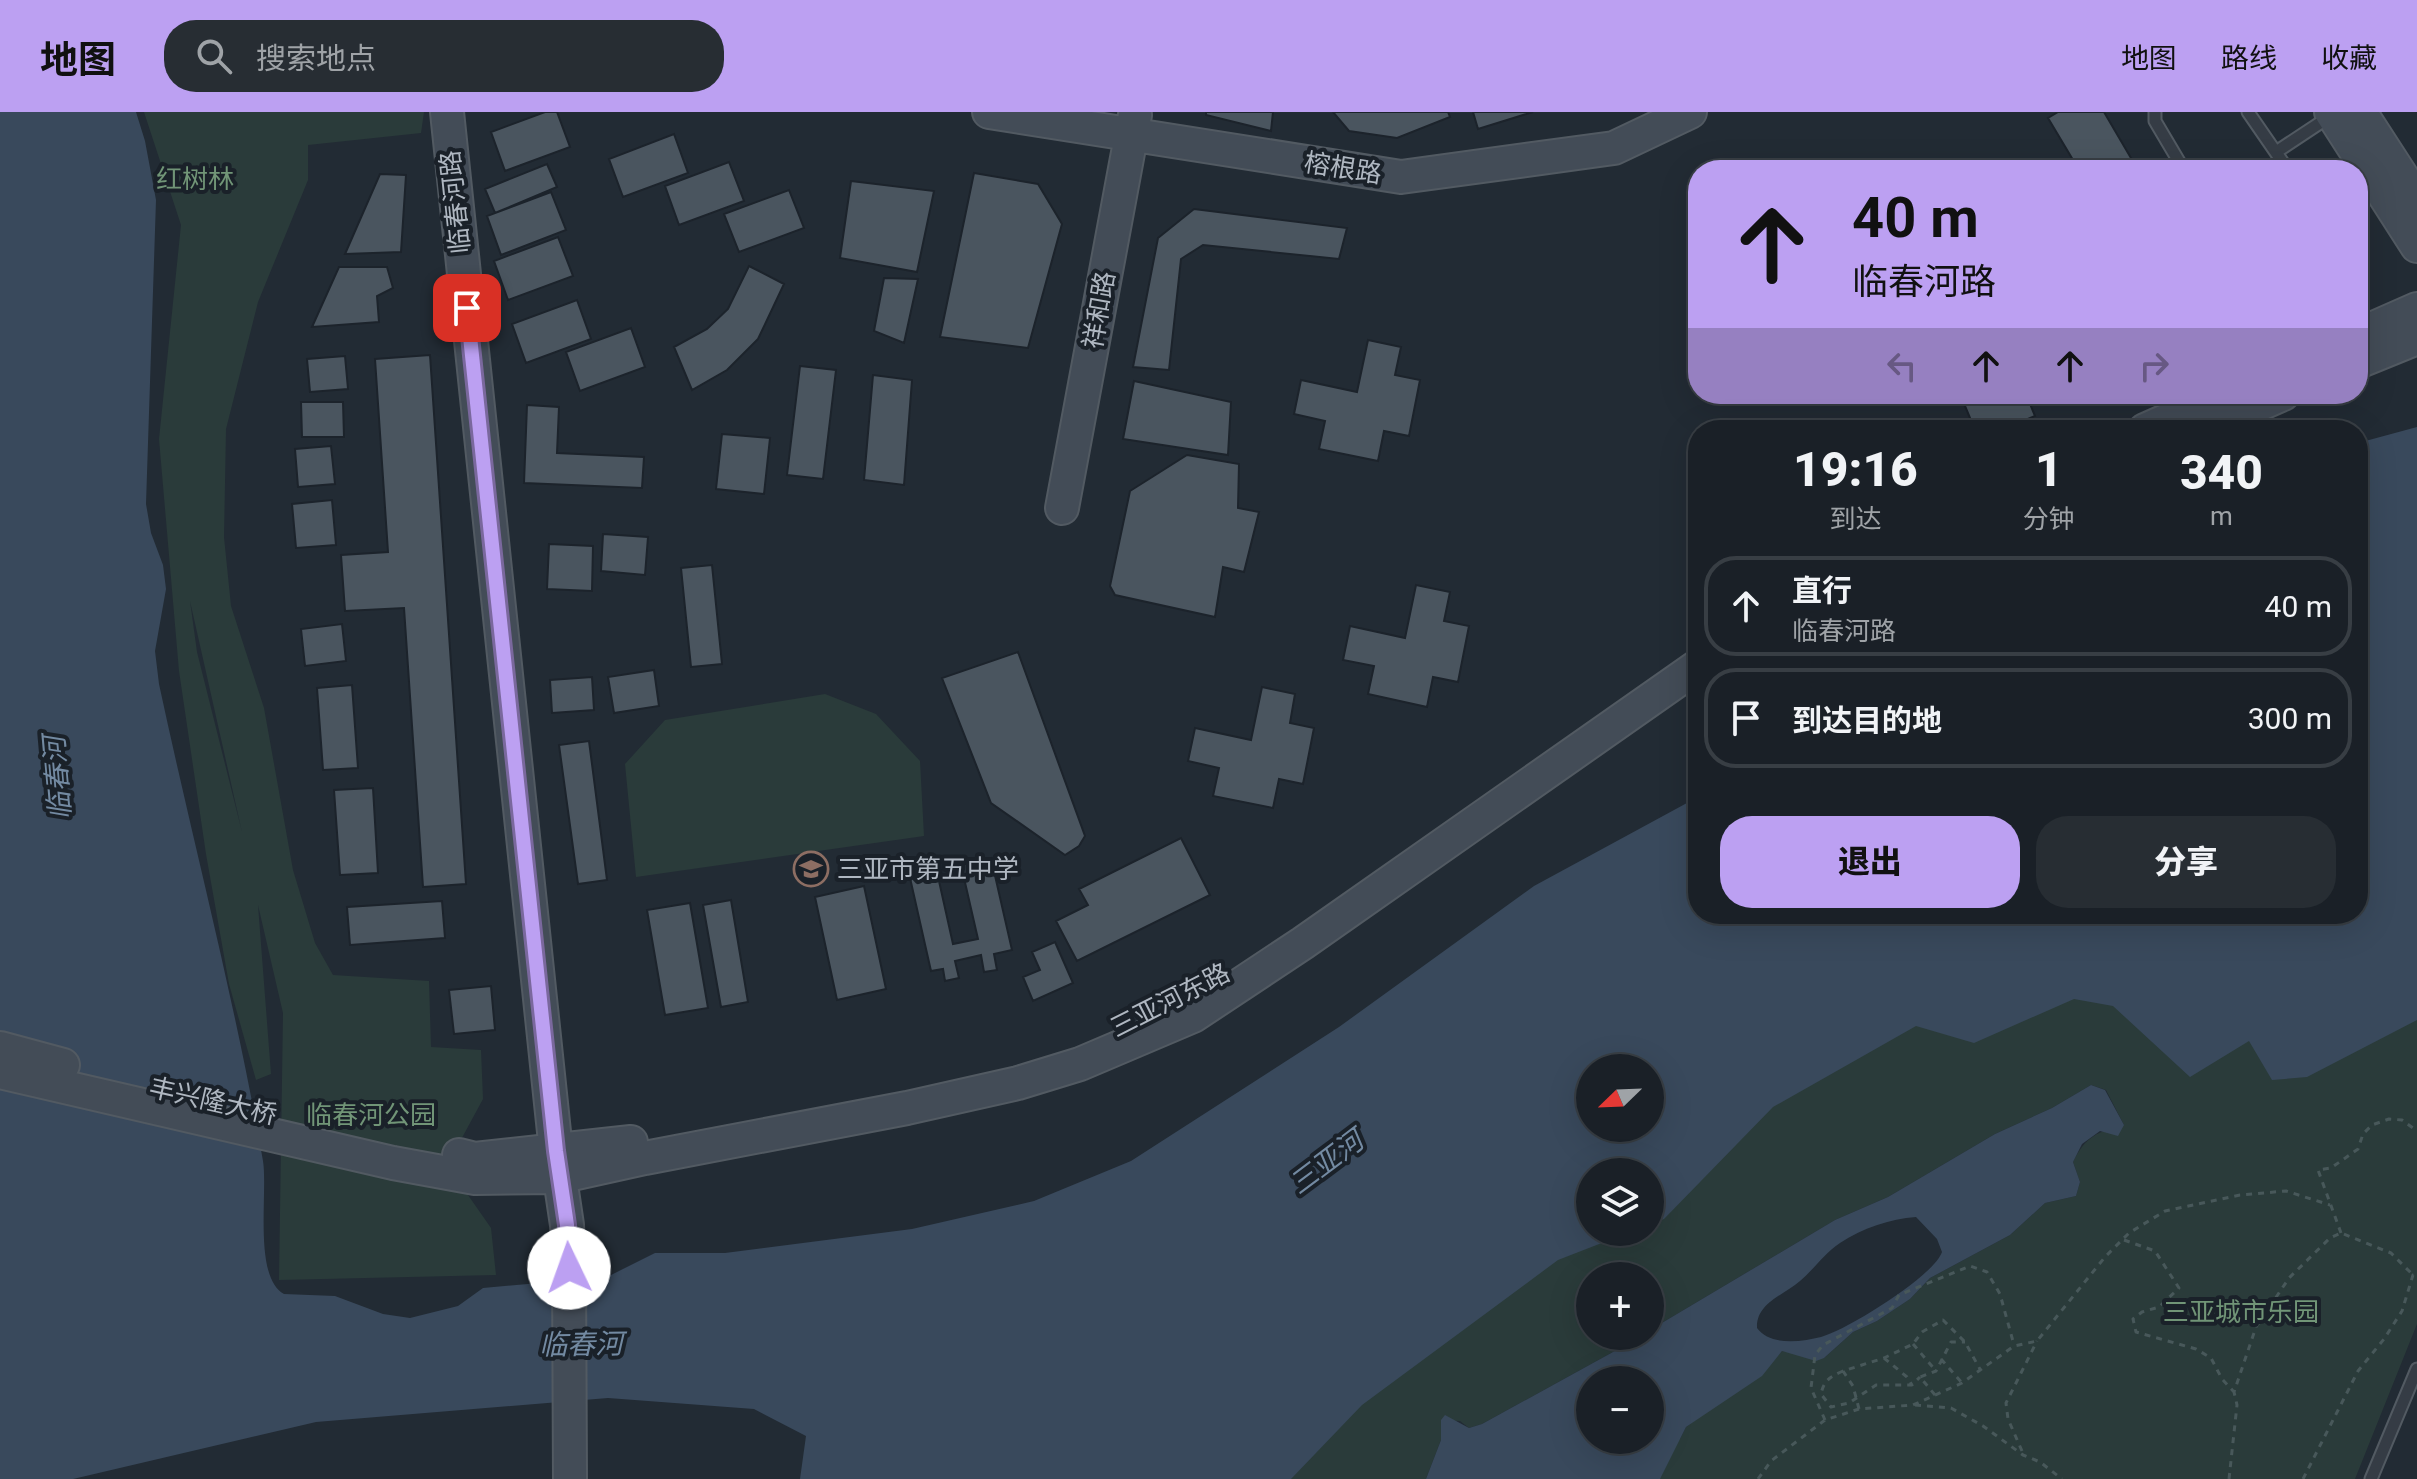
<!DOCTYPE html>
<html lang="zh">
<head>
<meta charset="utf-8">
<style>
  body { margin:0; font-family:Roboto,"Noto Sans SC",sans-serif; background:#272d33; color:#f1f3f6; height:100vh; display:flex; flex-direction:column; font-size:30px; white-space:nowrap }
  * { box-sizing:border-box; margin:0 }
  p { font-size:26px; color:#9fa3a7 }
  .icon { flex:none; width:44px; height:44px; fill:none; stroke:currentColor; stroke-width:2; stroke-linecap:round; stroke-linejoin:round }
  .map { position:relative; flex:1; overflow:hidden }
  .sheet { position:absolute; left:1688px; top:308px; width:680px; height:504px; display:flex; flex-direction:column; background:#1a2027; border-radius:32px; box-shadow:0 8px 32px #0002,0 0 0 2px #383e44 }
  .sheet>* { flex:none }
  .top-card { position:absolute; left:1688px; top:48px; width:680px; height:244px; border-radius:32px; box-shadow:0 8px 32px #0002,0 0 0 2px #383e44; background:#bca0f2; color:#111; overflow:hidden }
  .needle { width:52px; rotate:247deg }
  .buttons { position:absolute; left:1576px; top:942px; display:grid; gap:16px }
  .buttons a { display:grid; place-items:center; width:88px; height:88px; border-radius:50%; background:#1a2027; box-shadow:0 8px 32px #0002,0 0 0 2px #383e44; font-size:40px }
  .pin { position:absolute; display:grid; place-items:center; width:68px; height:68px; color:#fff; margin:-34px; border-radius:16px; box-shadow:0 4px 12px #0006 }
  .me { position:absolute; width:88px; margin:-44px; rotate:357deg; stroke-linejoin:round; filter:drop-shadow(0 0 6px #0008) }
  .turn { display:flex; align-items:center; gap:28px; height:168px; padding:0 32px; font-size:36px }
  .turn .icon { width:104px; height:104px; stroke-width:2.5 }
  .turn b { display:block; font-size:56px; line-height:68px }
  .lanes { display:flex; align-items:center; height:76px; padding:0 32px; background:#0003; justify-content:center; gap:40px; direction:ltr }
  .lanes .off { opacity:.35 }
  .eta { display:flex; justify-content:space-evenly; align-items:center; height:136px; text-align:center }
  .eta b { font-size:48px; font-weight:800; line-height:56px }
  .button { display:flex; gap:16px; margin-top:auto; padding:16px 32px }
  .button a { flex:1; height:92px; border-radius:32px; background:#bca0f2; color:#111; font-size:32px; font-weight:800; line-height:92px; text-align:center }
  .button a+a { background:#272d33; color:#f1f3f6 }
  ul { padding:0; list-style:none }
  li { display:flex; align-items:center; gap:24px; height:100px; margin:0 16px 12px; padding:0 16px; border:4px solid #383e44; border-radius:32px }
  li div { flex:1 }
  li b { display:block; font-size:30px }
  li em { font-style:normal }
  header { display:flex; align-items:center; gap:48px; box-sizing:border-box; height:112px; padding:0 40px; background:#bca0f2; color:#111 }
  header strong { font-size:38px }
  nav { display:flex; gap:44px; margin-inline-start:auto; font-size:28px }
  .search { width:560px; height:72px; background:#272d33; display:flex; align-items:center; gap:20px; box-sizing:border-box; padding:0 28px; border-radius:32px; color:#9fa3a7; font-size:30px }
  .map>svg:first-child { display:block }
  .green { fill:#2a3b3a; fill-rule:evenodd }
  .water { fill:#39495c; fill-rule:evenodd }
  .building { fill:#4a555f; stroke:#1c232b; stroke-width:2 }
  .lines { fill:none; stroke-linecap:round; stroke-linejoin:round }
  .lane-casing { stroke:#525a62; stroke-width:15 }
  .secondary-casing { stroke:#525a62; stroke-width:36 }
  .path { stroke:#48585a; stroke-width:3; stroke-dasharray:6 6; stroke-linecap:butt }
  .lane { stroke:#353c45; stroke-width:11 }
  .secondary { stroke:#434c57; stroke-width:32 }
  .route-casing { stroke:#7a689d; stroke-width:20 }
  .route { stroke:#bca0f2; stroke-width:14 }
  .labels { text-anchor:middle; stroke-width:8; stroke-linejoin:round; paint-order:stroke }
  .street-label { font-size:26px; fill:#afb7c1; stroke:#1a2129 }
  .park-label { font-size:26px; fill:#719577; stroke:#1a2129 }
  .poi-label { font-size:26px; fill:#afb7c1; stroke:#1a2129; text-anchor:start }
  .water-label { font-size:28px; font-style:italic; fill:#738aa2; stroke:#1a2129 }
</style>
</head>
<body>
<header>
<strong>地图</strong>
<div class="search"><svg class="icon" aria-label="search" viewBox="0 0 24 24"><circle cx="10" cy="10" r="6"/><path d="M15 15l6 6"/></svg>搜索地点</div>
<nav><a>地图</a><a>路线</a><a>收藏</a></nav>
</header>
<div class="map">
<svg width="2417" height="1367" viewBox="0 0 2417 1367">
  <rect width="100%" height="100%" fill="#222b34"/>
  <path class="green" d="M144 0H424L421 21 308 33V68L258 190 226 317 224 425 231 494 264 596 293 758 315 831 333 863 429 869 431 935 481 938 483 987 437 1072 461 1073 491 1116 496 1163 279 1168 283 901 258 793 271 962 256 968 229 872 206 742 179 559 159 327 181 113ZM190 489 242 720 197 540Z
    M825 582 876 602 920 649 924 724 636 765 625 652 665 608Z
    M2417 867V1212L2355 1367H1601L1680 1327 1686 1315 1773 1249 1782 1239 1824 1246 1853 1220 1877 1209 1910 1187 1930 1166 2010 1123 2045 1091 2076 1084 2080 1070 2073 1050C2086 1024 2097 1020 2124 1013L2106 978 2091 973 2052 996 1995 1022 1888 1085 1835 1108 1650 1218V1164H1590V1224H1642L1482 1312 1469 1316 1460 1309 1441 1308V1328L1426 1367H1269L1357 1280 1594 1120H1650V1098L1741 1004 1911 905 2068 880 2250 926Z"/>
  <path class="water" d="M0 0H136L145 29 156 88 146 392 151 421 163 453 166 477 155 539 159 572C193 731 235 888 263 1049 268 1081 253 1165 284 1182L335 1184 383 1202 410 1206 458 1194 483 1176 607 1165 655 1141H725L912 1117 1034 1089 1131 1049 1339 915 1534 774 1698 685V802H2358V331L2417 315V908L2307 965 2272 968 2249 929 2190 965 2113 894 2074 887 1974 931 1916 914 1773 995 1664 1107 1650 1112V1060H1590V1120H1630L1558 1148 1362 1293 1291 1367H800L806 1324 754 1297 608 1286 316 1310 73 1367H0ZM1590 956H1650V1016H1590Z
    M2091 973 2105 978 2124 1013 2118 1024 2100 1019 2082 1032 2073 1050 2080 1070 2076 1084 2045 1091 2010 1123 1930 1166 1910 1187 1877 1209 1853 1220 1824 1246 1816 1249 1782 1239 1762 1264 1686 1315 1660 1367H1426L1441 1328V1308L1445 1303 1469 1316 1482 1312 1642 1224H1650V1218L1835 1108 1888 1085 1995 1022 2052 996ZM1916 1105 1937 1127 1942 1140C1934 1164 1847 1218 1821 1225 1801 1230 1770 1234 1757 1216 1756 1191 1784 1183 1800 1169 1814 1157 1825 1141 1840 1131 1862 1116 1890 1107 1916 1105ZM1590 1268H1650V1328H1590Z"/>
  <path class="building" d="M545 0H557L570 35 505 59 491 20Z
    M1206 0H1273L1271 19 1206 3Z
    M1333 0H1448L1450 5 1397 26 1349 19Z
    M1473 0H1533L1478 17Z
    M2058 0H2104L2138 58H2079L2048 6Z
    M674 22 688 61 623 85 609 47Z
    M729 50 744 89 679 113 665 74Z
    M547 52 557 75 495 101 485 77Z
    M974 61 1038 72 1062 112 1028 236 940 225Z
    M380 62 406 63 401 140 345 142Z
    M851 69 934 79 917 160 840 146Z
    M789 78 804 116 739 140 724 102Z
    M551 80 566 118 501 143 487 104Z
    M1194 97 1347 116 1339 147 1203 133 1181 147 1169 258 1133 255 1158 126Z
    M558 125 573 164 508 188 494 149Z
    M749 154 784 172 758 227 727 258 692 278 674 235 707 217 728 197Z
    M339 155H387L393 176 377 184 379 210 312 215Z
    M884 166 918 167 904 231 874 219Z
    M577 188 591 227 526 251 512 212Z
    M631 216 645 255 580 279 566 240Z
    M1368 228 1401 235 1395 263 1420 268 1409 324 1384 319 1378 349 1319 337 1325 309 1294 302 1301 268 1357 280Z
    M430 243 466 772 423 775 404 496 345 499 341 443 388 440 375 247Z
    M345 244 348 277 310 280 307 247Z
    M800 254 836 258 823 367 787 363Z
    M873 263 912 268 904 373 864 368Z
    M1134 269 1231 290 1228 343 1123 327Z
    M1960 282H2026L2035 304 2002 318H1975Z
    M301 290H343L344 325H302Z
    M527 293 559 295 557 341 644 345 642 376 524 371Z
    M722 322 770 326 764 382 716 377Z
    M331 334 335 372 298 375 295 337Z
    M1187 343 1239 352 1238 396 1259 400 1244 460 1223 455 1215 505 1115 483 1110 474 1130 379Z
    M332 388 336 433 296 436 292 392Z
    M603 422 648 425 645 463 601 459Z
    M549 432 593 434 592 479 547 477Z
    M712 453 722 552 691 555 681 456Z
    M1416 473 1450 480 1444 509 1469 514 1458 570 1433 565 1427 595 1368 582 1374 554 1343 548 1350 514 1405 526Z
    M342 512 346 549 305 554 301 517Z
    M1018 540 1085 724 1079 734 1065 743 991 691 942 566Z
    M654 558 659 594 614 601 608 565Z
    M592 565 594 598 552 601 550 568Z
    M352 573 358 656 323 658 317 576Z
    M1262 575 1295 582 1290 611 1314 616 1303 672 1279 667 1273 696 1213 684 1219 656 1188 649 1195 616 1251 628Z
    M589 629 607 768 578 772 559 633Z
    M373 676 378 761 340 763 334 678Z
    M1181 726 1210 783 1077 849 1056 809 1088 793 1079 777Z
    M991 746 1012 838 994 842 997 858 984 860 981 843 955 849 959 866 945 869 943 857 931 859 908 757 935 751 953 832 978 827 961 753Z
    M864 774 886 877 837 888 815 785Z
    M731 788 748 890 721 895 703 793Z
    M442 789 445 826 350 833 347 795Z
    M690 791 708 896 665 903 647 798Z
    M1055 830 1073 871 1033 889 1023 865 1040 858 1032 840Z
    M491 874 495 918 454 922 449 878Z"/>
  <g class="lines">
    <g class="lane-casing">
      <path id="lane" d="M2155 0V9L2184 58
        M2248 0 2288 58
        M2276 40 2329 5
        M2371 1367 2417 1257"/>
    </g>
    <g class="secondary-casing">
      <path id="secondary" d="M447 0 556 1039 567 1113 569 1156 570 1367
        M989 0 1401 65 1614 36 1690 0
        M2331 0 2417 134
        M2360 0 2417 88
        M2358 223 2417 197
        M2358 250 2417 226
        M2145 318 2226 282
        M2201 318 2283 282
        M1062 396 1135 3
        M0 936 63 953
        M0 960 393 1051 475 1066 559 1065 645 1046 907 996 1018 971 1080 952 1193 904 1303 831 1698 554
        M459 1043 475 1047 631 1030"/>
    </g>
    <path class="path" d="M2341 1121 2318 1058 2331 1056 2358 1037 2363 1022 2372 1013 2389 1007 2402 1008 2417 1019
      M2124 1128 2155 1139 2179 1176 2159 1195 2142 1200 2133 1207 2136 1220 2196 1237 2211 1246 2222 1267 2234 1280
      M1913 1232 1936 1259
      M1884 1246 1907 1265 1912 1273
      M1941 1247 1962 1271
      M1843 1259C1830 1265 1824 1268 1821 1282L1831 1295 1849 1291 1876 1273H1912L1920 1265
      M1935 1283 1920 1265 1936 1259 1951 1230H1965
      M1915 1293 1951 1296 1983 1314 2023 1343 2040 1350 2062 1367
      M1859 1297 1853 1274 1843 1259 1884 1246 1913 1232 1922 1220 1943 1208 1965 1230 1981 1259
      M1825 1308 1811 1276 1815 1243 1823 1233 1892 1196 1899 1183 1970 1154 1987 1160 2000 1182 2014 1233
      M2022 1339 2008 1307 2006 1291 2037 1229
      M1758 1367 1771 1349 1825 1308 1859 1297 1913 1293 1962 1271 2014 1234 2037 1229 2105 1145 2129 1121 2165 1099 2240 1083 2286 1079 2330 1093
      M2229 1367 2237 1293 2234 1280 2256 1215 2289 1166 2330 1126 2341 1121 2391 1141 2413 1163
      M2303 1367 2358 1259 2384 1227 2402 1199 2413 1163 2417 1162"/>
    <use href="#lane" class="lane"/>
    <use href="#secondary" class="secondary"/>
  </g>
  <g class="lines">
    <g class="route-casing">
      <path id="route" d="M467 196 556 1039 567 1113 569 1156"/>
    </g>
    <use href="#route" class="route"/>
  </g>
  <defs>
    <g id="school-ring" transform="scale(1.8)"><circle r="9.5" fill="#1a2129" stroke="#8d6e63" stroke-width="1.5"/><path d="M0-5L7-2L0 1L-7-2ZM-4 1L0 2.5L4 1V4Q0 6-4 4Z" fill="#8d6e63"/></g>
  </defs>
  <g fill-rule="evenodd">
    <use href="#school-ring" x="811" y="757"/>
  </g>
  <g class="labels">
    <g class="street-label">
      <text transform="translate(1343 56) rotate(9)" y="9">榕根路</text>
      <text transform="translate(455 90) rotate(-96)" y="9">临春河路</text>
      <text transform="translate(1099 198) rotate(-80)" y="9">祥和路</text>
      <text transform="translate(1170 888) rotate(-27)" y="9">三亚河东路</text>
      <text transform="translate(213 989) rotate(13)" y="9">丰兴隆大桥</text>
    </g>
    <g class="park-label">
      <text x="195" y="76">红树林</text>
      <text x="371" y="1012">临春河公园</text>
      <text x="2241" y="1209">三亚城市乐园</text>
    </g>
    <g class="poi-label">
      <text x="837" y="766">三亚市第五中学</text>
    </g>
    <g class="water-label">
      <text transform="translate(57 666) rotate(-95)" y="10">临春河</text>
      <text transform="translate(1326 1050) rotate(-37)" y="10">三亚河</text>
      <text transform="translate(581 1232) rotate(-1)" y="10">临春河</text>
    </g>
  </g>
</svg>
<div class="buttons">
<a><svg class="needle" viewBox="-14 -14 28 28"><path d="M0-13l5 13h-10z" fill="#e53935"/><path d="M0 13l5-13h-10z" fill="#9fa3a7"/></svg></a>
<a><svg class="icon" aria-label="layers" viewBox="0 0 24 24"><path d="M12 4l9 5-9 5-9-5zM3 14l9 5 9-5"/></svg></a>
<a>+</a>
<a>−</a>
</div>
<div class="pin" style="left:467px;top:196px;background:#d93025"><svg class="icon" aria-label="arrive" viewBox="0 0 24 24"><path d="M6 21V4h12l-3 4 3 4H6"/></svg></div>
<svg class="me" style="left:569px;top:1156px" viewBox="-20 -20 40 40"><circle r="19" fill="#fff"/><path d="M0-13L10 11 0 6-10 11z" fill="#bca0f2"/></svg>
<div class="top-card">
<div class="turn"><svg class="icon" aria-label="ahead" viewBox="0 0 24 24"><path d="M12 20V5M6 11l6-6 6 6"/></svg><div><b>40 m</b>临春河路</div></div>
<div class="lanes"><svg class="icon off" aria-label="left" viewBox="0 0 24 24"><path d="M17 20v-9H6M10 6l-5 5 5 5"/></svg><svg class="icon" aria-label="ahead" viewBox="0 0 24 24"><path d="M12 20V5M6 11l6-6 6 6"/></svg><svg class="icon" aria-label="ahead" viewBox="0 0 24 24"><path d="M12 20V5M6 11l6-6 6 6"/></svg><svg class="icon off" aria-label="right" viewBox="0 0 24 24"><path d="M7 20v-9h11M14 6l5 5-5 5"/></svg></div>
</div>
<section class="sheet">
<div class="eta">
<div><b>19:16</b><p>到达</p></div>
<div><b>1</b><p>分钟</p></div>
<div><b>340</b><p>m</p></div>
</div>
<ul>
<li><svg class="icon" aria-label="ahead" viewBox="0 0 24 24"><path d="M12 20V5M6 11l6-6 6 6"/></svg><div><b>直行</b><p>临春河路</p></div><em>40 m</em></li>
<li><svg class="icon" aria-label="arrive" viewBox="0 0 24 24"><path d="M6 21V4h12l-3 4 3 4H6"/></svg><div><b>到达目的地</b></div><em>300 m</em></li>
</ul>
<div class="button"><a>退出</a><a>分享</a></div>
</section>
</div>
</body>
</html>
